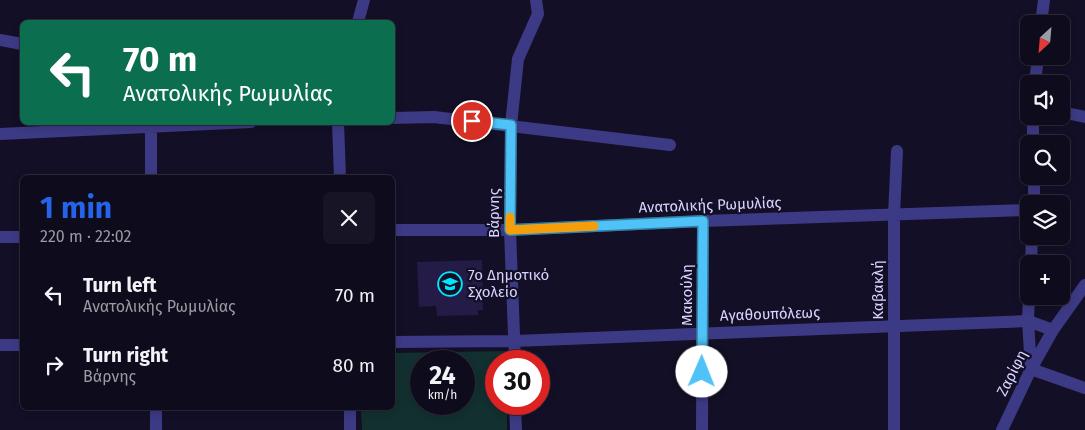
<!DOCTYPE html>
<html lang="en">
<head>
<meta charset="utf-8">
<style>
  body { margin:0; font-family:"Fira Sans",sans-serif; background:#171425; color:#f1f3f6; height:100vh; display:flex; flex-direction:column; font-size:19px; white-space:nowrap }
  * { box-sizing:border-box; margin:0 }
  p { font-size:16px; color:#9b9ba3 }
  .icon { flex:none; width:28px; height:28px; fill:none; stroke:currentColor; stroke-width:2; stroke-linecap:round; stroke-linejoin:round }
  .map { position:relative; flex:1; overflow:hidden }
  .sheet { position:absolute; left:20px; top:175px; width:375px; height:235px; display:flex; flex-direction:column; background:#0e0b1c; border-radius:8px; box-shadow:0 2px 8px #0003,0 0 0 1px #2e2b3b }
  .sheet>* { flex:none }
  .hud { position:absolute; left:20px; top:20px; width:375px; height:105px; border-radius:8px; box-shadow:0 2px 8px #0003,0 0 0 1px #2e2b3b; background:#0b6e4f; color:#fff; overflow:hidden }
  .needle { width:32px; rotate:206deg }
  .tools { position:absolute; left:1020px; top:15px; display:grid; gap:10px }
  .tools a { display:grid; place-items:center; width:50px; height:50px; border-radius:8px; background:#0e0b1c; box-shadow:0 2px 8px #0003,0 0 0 1px #2e2b3b; font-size:25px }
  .speed { position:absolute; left:410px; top:350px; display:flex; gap:10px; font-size:25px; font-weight:700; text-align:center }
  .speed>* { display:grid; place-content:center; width:65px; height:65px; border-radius:50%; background:#0e0b1c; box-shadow:0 2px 8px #0003,0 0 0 1px #2e2b3b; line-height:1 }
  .speed small { font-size:12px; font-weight:400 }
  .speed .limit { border:8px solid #d22; background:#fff; color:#111 }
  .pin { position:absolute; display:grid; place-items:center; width:42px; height:42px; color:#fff; margin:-21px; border:2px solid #fff; border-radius:50%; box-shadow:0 1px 5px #0007 }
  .me { position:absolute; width:55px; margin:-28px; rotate:1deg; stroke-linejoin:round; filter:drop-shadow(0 0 4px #0008) }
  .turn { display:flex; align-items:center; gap:18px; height:105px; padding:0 20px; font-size:22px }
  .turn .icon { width:65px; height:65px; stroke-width:2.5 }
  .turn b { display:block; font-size:35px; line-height:42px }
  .round { display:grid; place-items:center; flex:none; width:52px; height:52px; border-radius:8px; background:#171425 }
  .headline { display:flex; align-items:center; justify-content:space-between; height:85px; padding:0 20px }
  h1 { font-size:30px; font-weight:700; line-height:38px; color:#2563eb }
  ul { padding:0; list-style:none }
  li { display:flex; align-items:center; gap:15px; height:70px; padding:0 20px }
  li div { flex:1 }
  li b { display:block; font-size:19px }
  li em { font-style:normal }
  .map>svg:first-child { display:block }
  .green { fill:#12302f; fill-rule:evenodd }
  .building { fill:#241b47 }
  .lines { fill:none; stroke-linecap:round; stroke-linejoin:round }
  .minor { stroke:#3d3a85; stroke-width:12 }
  .route-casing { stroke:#337fa1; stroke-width:12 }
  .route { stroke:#4fc3f7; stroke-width:9 }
  .slow { stroke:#f59e0b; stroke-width:9 }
  .labels { text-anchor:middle; stroke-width:4.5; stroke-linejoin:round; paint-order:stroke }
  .street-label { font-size:15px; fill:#d9d4ff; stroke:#130f26 }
  .poi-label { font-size:15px; fill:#d9d4ff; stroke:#130f26; text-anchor:start }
</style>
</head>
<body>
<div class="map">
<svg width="1085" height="430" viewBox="0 0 1085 430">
  <rect width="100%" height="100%" fill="#130f26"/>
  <path class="green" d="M506 351V361H496V404H507V430H362L361 408H392L393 353ZM464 361V404H421V361Z"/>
  <path class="building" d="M482 260 483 310H478V315L437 316 436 306 419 307 417 262Z"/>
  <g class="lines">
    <path class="minor" d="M358 22 364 0
      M1041 24 1044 0
      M0 40 22 44
      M1035 84 1038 56
      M1061 112 1085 117
      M1033 116V144
      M392 118 434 117 670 145
      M338 122 340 178
      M0 134 251 122
      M1034 176V204
      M151 178V122
      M392 230H510L703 221 1029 210
      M0 237H22
      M1031 264 1032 236
      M1029 296 1028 321 1031 369 1085 388
      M392 342 515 341 1028 321 1053 330
      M0 345H22
      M515 361 510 230 511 125 518 59 538 14 536 0
      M515 404 516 430
      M156 408V430
      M350 408V430
      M702 430 703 221
      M894 430V215L897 151
      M1002 430 1031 369 1053 330 1085 285"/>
  </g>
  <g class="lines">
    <g class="route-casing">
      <path id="route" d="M472 121 511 125 510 230 703 221 702 372"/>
    </g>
    <use href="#route" class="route"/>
    <path class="slow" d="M510 217V230L594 226"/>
  </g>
  <defs>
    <g id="school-ring" transform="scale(1.25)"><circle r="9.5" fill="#130f26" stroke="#00e5ff" stroke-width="1.5"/><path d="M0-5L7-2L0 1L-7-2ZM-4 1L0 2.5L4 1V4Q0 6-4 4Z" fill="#00e5ff"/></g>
  </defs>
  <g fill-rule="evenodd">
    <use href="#school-ring" x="450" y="284"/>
  </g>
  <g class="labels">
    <g class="street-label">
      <text transform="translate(710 205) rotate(-2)" y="5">Ανατολικής Ρωμυλίας</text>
      <text transform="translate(494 213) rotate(-90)" y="5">Βάρνης</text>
      <text transform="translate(878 290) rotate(-90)" y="5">Καβακλή</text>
      <text transform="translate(687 295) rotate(-90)" y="5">Μακούλη</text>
      <text transform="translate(770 314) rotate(-2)" y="5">Αγαθουπόλεως</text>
      <text transform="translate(1012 373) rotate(-63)" y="5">Ζαρίφη</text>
    </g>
    <g class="poi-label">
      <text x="468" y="280">7ο Δημοτικό<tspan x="468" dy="17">Σχολείο</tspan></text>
    </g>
  </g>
</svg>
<div class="tools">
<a><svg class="needle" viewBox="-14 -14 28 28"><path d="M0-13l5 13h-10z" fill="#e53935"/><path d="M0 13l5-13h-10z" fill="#9b9ba3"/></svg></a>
<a><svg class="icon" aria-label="sound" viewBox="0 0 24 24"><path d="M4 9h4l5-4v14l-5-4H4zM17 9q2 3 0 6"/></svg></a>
<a><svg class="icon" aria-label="search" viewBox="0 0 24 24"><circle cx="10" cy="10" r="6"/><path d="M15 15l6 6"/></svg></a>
<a><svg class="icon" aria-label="layers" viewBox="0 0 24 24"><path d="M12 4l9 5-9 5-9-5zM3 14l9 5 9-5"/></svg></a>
<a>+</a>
</div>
<div class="speed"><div>24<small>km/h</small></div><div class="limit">30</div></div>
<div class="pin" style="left:472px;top:121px;background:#d93025"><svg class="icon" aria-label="arrive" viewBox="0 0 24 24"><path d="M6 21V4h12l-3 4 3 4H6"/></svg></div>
<svg class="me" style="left:702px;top:372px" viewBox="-20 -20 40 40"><circle r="19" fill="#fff"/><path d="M0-13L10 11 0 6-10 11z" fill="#4fc3f7"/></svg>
<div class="hud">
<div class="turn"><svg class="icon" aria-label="left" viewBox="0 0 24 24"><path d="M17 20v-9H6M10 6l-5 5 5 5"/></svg><div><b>70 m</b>Ανατολικής Ρωμυλίας</div></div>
</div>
<section class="sheet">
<div class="headline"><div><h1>1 min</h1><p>220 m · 22:02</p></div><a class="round"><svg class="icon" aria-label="close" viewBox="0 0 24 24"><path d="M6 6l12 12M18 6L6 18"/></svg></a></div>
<ul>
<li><svg class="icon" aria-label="left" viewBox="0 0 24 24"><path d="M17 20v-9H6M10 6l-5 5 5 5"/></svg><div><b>Turn left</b><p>Ανατολικής Ρωμυλίας</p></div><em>70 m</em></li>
<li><svg class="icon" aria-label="right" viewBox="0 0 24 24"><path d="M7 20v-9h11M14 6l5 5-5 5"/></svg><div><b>Turn right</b><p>Βάρνης</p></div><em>80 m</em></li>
</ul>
</section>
</div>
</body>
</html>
